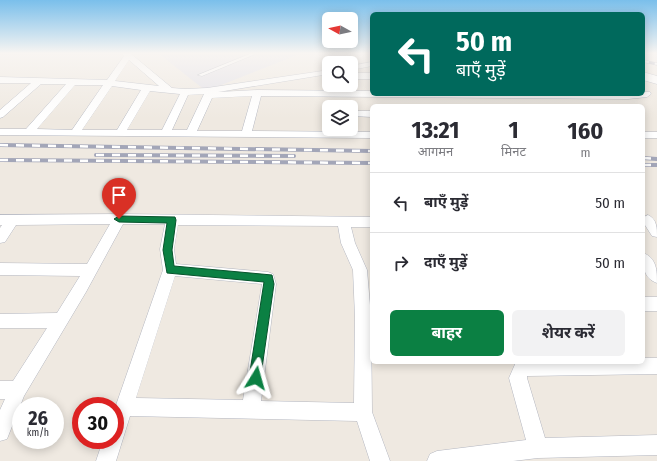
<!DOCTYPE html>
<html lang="hi">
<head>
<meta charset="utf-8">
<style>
  body { margin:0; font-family:"Fira Sans Condensed","Noto Sans Devanagari",sans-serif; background:#f2f2f3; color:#2b2b33; height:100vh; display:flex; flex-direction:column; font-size:15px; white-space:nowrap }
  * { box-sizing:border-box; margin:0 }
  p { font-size:13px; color:#7c7c81 }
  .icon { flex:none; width:22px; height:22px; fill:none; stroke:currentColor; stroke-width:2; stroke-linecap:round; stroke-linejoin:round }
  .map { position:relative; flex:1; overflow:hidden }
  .panel { position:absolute; left:370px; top:104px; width:275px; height:260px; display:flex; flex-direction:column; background:#fff; border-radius:6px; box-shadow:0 2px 10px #0003 }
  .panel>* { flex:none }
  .top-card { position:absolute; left:370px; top:12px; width:275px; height:84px; border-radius:6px; box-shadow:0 2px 10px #0003; background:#00695c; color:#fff; overflow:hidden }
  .needle { width:26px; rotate:278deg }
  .buttons { position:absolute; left:322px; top:12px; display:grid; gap:8px }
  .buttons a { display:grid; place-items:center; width:36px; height:36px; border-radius:6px; background:#fff; box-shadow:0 2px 10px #0003; font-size:20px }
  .speed { position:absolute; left:12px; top:397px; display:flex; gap:8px; font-size:20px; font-weight:700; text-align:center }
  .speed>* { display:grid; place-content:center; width:52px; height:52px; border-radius:50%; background:#fff; box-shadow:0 2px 10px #0003; line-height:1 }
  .speed small { font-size:10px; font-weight:400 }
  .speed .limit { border:6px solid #d22; background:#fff; color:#111 }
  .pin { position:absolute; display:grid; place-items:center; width:34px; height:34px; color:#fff; margin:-41px -17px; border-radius:50% 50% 50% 0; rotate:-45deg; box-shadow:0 0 4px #0007 }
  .pin .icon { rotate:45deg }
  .me { position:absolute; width:44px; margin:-22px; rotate:8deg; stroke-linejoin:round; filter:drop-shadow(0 0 3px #0008) }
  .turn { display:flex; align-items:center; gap:14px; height:84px; padding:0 20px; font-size:18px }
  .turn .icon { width:52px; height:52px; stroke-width:2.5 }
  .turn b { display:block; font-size:28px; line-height:34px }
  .eta { display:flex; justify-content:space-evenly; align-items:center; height:68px; text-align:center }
  .eta b { font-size:24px; font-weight:700; line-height:28px }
  .button { display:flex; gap:8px; margin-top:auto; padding:8px 20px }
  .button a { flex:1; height:46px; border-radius:6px; background:#0b8043; color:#fff; font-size:16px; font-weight:700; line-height:46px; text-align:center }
  .button a+a { background:#f2f2f3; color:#2b2b33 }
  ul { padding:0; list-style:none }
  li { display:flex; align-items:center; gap:12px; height:60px; padding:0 20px; border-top:1px solid #e1e1e2 }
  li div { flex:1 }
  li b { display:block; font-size:15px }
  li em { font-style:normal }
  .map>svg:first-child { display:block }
  .industrial { fill:#e3e1e8 }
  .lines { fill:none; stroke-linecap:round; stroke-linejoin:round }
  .lane-casing { stroke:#b4b7c1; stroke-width:1 }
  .street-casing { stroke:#b4b7c1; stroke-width:1 }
  .secondary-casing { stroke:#b4b7c1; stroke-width:1 }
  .lane { fill:#fff; fill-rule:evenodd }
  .street { fill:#fff; fill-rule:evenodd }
  .secondary { fill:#fff; fill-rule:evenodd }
  .rail-far1-casing { stroke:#a3a6b8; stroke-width:3 }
  .rail-casing { stroke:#a3a6b8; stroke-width:4 }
  .rail-far1 { stroke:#fff; stroke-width:2; stroke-dasharray:6; stroke-linecap:butt }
  .rail { stroke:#fff; stroke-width:2.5; stroke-dasharray:8; stroke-linecap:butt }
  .route { fill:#0b8043; stroke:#07532c }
</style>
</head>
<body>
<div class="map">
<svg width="657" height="461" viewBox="0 0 657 461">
  <rect width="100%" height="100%" fill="#efe9e1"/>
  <path class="industrial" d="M158 53H302L206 91Z"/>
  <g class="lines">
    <g class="lane-casing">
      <path id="lane" d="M252 53H258L202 76 198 75Z"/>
    </g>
    <g class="street-casing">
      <path id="street" d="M121 53H130L172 88 185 89 207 88 329 70V74L218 92 257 90 372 91V94H643V92H650L651 94 647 97 628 99 261 96 252 131 372 132V138L0 135V129H26L66 84H41L3 117 0 118V110L31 83H0V77L107 80 124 56ZM129 60 159 86 115 81ZM75 85H103L72 130 37 129ZM112 86 141 90 117 130H82ZM150 91 180 94 162 130H127ZM204 94 187 130H172L188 95ZM252 96 242 131H197L212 98Z
        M372 62V66L351 70V66Z
        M351 73H372V79H351Z
        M355 111H372V117L352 116V112Z
        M643 132H657V138H643Z
        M119 214 372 217V227H351L355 243 367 270 371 317 372 412 390 461H370L357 421 130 416 116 461H96L103 440H115V408L163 270 160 249 165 224H123L86 292 24 396 7 439 0 441V410L5 399H0V381H13L47 328H0V314L57 313 80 276 0 275V263L87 264 110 224 16 225 5 242 0 243V228L2 225H0V215ZM178 225 338 226 341 243 353 270 355 317 354 403 261 401 276 284 273 274 268 272 176 264 174 249ZM175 276 262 284 243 400 136 398Z
        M648 215C657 219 657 228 657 237L652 236 643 222 644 217Z
        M643 253C657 258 657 271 657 283 643 278 643 266 643 253Z
        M643 297H657V311H643Z
        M643 358H657V374L527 376V378L545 438 657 435V455L538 458 513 461H427L430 454 437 451 526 440 509 378 516 362H643Z"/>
    </g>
    <g class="secondary-casing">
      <path id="secondary" d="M643 72 657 76V84L643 80Z"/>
    </g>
    <use href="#lane" class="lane"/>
    <use href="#street" class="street"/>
    <use href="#secondary" class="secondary"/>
    <g class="rail-far1-casing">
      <path id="rail-far1" d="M643 61 657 64"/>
    </g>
    <g class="rail-casing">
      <path id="rail" d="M0 145 372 151
        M96 155 294 156
        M643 158 657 159
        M0 160 372 163
        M643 165H657"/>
    </g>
    <use href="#rail-far1" class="rail-far1"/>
    <use href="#rail" class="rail"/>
  </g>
  <linearGradient id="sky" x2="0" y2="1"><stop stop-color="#7abfeb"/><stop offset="0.45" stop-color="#f8f5f2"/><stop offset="1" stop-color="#f8f5f2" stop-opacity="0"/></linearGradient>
  <rect width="657" height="118" fill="url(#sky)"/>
  <path class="route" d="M119 216 175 217 176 220 172 250 174 266 272 275 274 284 260 382 256 384 251 382 249 378 264 282 167 273 163 250 167 223 119 222 114 219Z"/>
</svg>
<div class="buttons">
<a><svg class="needle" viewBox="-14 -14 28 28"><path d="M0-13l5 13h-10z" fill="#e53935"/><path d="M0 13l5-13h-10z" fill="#7c7c81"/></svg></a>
<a><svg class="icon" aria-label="search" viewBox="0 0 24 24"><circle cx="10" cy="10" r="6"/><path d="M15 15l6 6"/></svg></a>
<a><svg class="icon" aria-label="layers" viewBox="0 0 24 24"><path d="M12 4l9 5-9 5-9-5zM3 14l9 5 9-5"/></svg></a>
</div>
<div class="speed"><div>26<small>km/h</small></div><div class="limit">30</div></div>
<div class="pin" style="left:119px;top:219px;background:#d93025"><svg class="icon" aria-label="arrive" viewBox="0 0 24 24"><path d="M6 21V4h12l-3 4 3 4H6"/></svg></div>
<svg class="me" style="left:256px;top:378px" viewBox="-20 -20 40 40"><path d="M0-17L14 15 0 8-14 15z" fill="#0b8043" stroke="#fff" stroke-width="4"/></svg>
<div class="top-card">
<div class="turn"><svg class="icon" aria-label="left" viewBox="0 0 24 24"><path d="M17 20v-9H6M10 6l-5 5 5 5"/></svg><div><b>50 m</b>बाएँ मुड़ें</div></div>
</div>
<section class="panel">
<div class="eta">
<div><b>13:21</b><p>आगमन</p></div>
<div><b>1</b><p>मिनट</p></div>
<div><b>160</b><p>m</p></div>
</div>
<ul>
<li><svg class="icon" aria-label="left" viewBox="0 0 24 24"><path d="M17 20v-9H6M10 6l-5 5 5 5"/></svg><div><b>बाएँ मुड़ें</b></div><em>50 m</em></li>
<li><svg class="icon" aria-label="right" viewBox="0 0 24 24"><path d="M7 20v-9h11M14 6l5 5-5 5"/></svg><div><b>दाएँ मुड़ें</b></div><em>50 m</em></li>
</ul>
<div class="button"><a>बाहर</a><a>शेयर करें</a></div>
</section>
</div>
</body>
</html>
